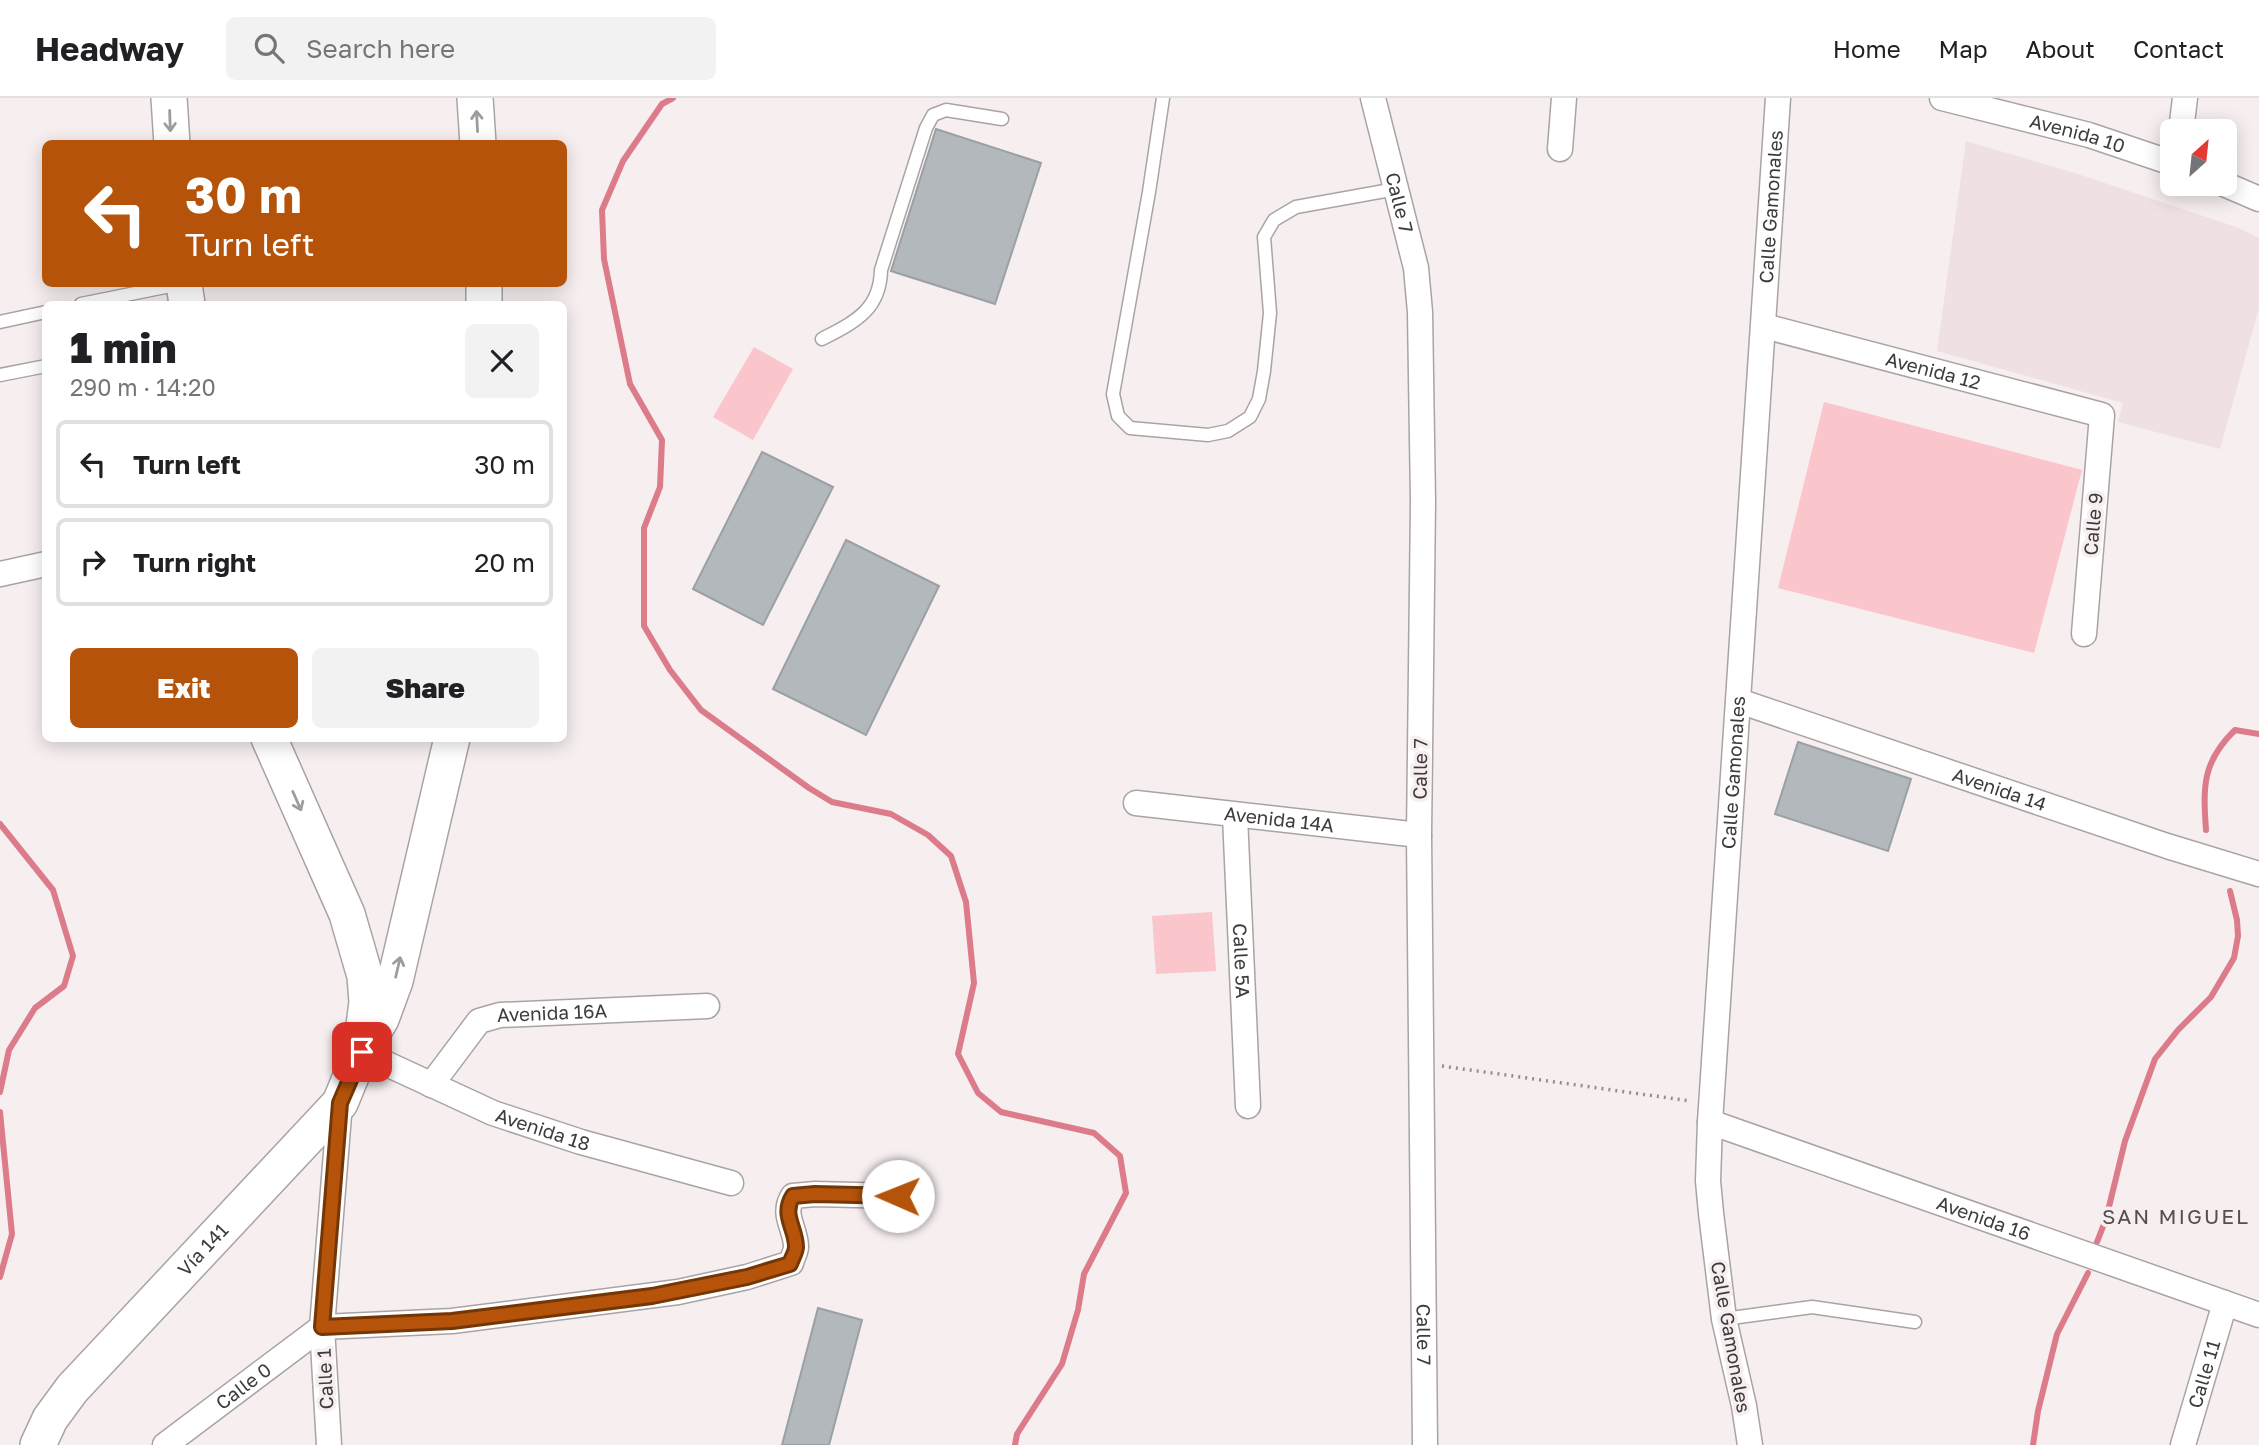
<!DOCTYPE html>
<html lang="en">
<head>
<meta charset="utf-8">
<style>
  body { margin:0; font-family:"Golos Text",sans-serif; background:#f2f2f2; color:#202124; height:100vh; display:flex; flex-direction:column; font-size:26px; white-space:nowrap }
  * { box-sizing:border-box; margin:0 }
  p { font-size:23px; color:#757577 }
  .icon { flex:none; width:38px; height:38px; fill:none; stroke:currentColor; stroke-width:2; stroke-linecap:round; stroke-linejoin:round }
  .map { position:relative; flex:1; overflow:hidden }
  .drawer { position:absolute; left:42px; top:203px; width:525px; height:441px; display:flex; flex-direction:column; background:#fff; border-radius:10px; box-shadow:0 4px 18px #0003 }
  .drawer>* { flex:none }
  .hud { position:absolute; left:42px; top:42px; width:525px; height:147px; border-radius:10px; box-shadow:0 4px 18px #0003; background:#b45309; color:#fff; overflow:hidden }
  .needle { width:46px; rotate:27deg }
  .tools { position:absolute; left:2160px; top:21px; display:grid; gap:14px }
  .tools a { display:grid; place-items:center; width:77px; height:77px; border-radius:10px; background:#fff; box-shadow:0 4px 18px #0003; font-size:35px }
  .pin { position:absolute; display:grid; place-items:center; width:60px; height:60px; color:#fff; margin:-30px; border-radius:14px; box-shadow:0 4px 10px #0006 }
  .me { position:absolute; width:77px; margin:-38px; rotate:271deg; stroke-linejoin:round; filter:drop-shadow(0 0 5px #0008) }
  .turn { display:flex; align-items:center; gap:24px; height:147px; padding:0 28px; font-size:32px }
  .turn .icon { width:91px; height:91px; stroke-width:2.5 }
  .turn b { display:block; font-size:49px; line-height:60px }
  .round { display:grid; place-items:center; flex:none; width:74px; height:74px; border-radius:10px; background:#f2f2f2 }
  .head { display:flex; align-items:center; justify-content:space-between; height:119px; padding:0 28px }
  h1 { font-size:42px; font-weight:800; line-height:52px }
  .action { display:flex; gap:14px; margin-top:auto; padding:14px 28px }
  .action a { flex:1; height:80px; border-radius:10px; background:#b45309; color:#fff; font-size:28px; font-weight:800; line-height:80px; text-align:center }
  .action a+a { background:#f2f2f2; color:#202124 }
  ul { padding:0; list-style:none }
  li { display:flex; align-items:center; gap:21px; height:88px; margin:0 14px 10px; padding:0 14px; border:4px solid #e0e0e0; border-radius:10px }
  li div { flex:1 }
  li b { display:block; font-size:26px }
  li em { font-style:normal }
  header { display:flex; align-items:center; gap:42px; box-sizing:border-box; height:98px; padding:0 35px; background:#fff; border-bottom:2px solid #e0e0e0 }
  header strong { font-size:33px }
  nav { display:flex; gap:38px; margin-inline-start:auto; font-size:24px }
  .search { width:490px; height:63px; background:#f2f2f2; display:flex; align-items:center; gap:18px; box-sizing:border-box; padding:0 24px; border-radius:10px; color:#757577; font-size:26px }
  .map>svg:first-child { display:block }
  .built { fill:#efe0e2 }
  .green { fill:#fac5cb }
  .lines { fill:none; stroke-linecap:round; stroke-linejoin:round }
  .stream { stroke:#dc7b89; stroke-width:6 }
  .building { fill:#b2b8bb; stroke:#9aa0a3; stroke-width:2 }
  .service-casing { stroke:#aaa3a4; stroke-width:15 }
  .minor-casing { stroke:#aaa3a4; stroke-width:27 }
  .secondary-casing { stroke:#aaa3a4; stroke-width:38 }
  .path { stroke:#938e8e; stroke-width:3.5; stroke-dasharray:2 5; stroke-linecap:butt }
  .service { stroke:#fff; stroke-width:12 }
  .minor { stroke:#fff; stroke-width:24 }
  .secondary { stroke:#fff; stroke-width:35 }
  .oneway { stroke:#9e9d9d }
  .route-casing { stroke:#753606; stroke-width:18 }
  .route { stroke:#b45309; stroke-width:12 }
  .labels { text-anchor:middle; stroke-width:7; stroke-linejoin:round; paint-order:stroke }
  .street-label { font-size:19px; fill:#3e3b3b; stroke:#f6eeef }
  .neighbourhood-label { font-size:21px; letter-spacing:2px; fill:#554f50; stroke:#f6eeef }
</style>
</head>
<body>
<header>
<strong>Headway</strong>
<div class="search"><svg class="icon" aria-label="search" viewBox="0 0 24 24"><circle cx="10" cy="10" r="6"/><path d="M15 15l6 6"/></svg>Search here</div>
<nav><a>Home</a><a>Map</a><a>About</a><a>Contact</a></nav>
</header>
<div class="map">
<svg width="2259" height="1347" viewBox="0 0 2259 1347">
  <rect width="100%" height="100%" fill="#f6eeef"/>
  <path class="built" d="M1966 43 2078 76 2239 130 2259 140V210L2220 351 2118 324 2123 305 1937 253Z"/>
  <path class="green" d="M754 249 793 271 753 342 713 319Z
    M1824 304 2082 372 2034 555 1778 490Z
    M1212 814 1216 873 1156 876 1152 818Z"/>
  <g class="lines">
    <path class="stream" d="M673 0 662 6 623 63 602 112 604 161 630 286 662 342 660 389 644 430V528L670 572 701 612 809 690 832 704 891 716 928 737 951 758 966 804 974 885 958 956 978 995 1001 1014 1094 1035 1120 1058 1126 1095 1084 1176 1078 1212 1062 1266 1017 1336 1015 1347
      M0 726 53 792 73 858 64 888 35 910 9 952 0 994
      M2206 732C2203 689 2202 664 2235 632L2259 636
      M0 1014 12 1136 0 1179
      M2097 1144 2106 1121 2125 1043 2155 961 2178 932 2211 899 2234 860 2238 838 2237 822 2230 793
      M2033 1347 2038 1313 2057 1236 2088 1175"/>
  </g>
  <path class="building" d="M936 31 1041 65 995 206 891 173Z
    M762 354 833 389 763 527 693 491Z
    M846 442 939 488 866 637 773 591Z
    M1798 644 1911 681 1888 753 1775 716Z
    M818 1210 862 1222 829 1347H782Z"/>
  <g class="lines">
    <g class="service-casing">
      <path id="service" d="M1163 0 1149 94 1113 296 1118 318 1130 330 1208 337 1228 333 1250 319 1259 301 1264 273 1270 215 1264 139 1274 122 1296 109 1396 91
        M81 206 180 186
        M0 224 46 214
        M822 241C854 224 880 213 881 172L926 30 933 17 946 12 1002 21
        M0 277 46 268
        M1724 1221 1812 1209 1915 1224"/>
    </g>
    <g class="minor-casing">
      <g id="minor">
        <path id="s1" d="M1373 0 1416 170 1420 214 1423 404 1419 737 1425 1347"/>
        <path id="s2" d="M1942 0 2089 37 2172 65"/>
        <path d="M2181 33 2185 0"/>
        <path d="M1560 51 1564 0"/>
        <path d="M2224 86 2259 101"/>
        <path id="s3" d="M1764 228 2102 317 2084 536"/>
        <path d="M0 476 46 466"/>
        <path id="s4" d="M1739 603 2167 748 2259 776"/>
        <path id="s5" d="M1136 705 1419 737"/>
        <path id="s6" d="M1235 718 1248 1008"/>
        <path id="s7" d="M361 954 493 1015 581 1044 731 1085"/>
        <path id="s8" d="M431 987 479 923 500 917 707 908"/>
        <path id="s9" d="M1710 1024 2259 1217"/>
        <path d="M322 1229 452 1223 678 1194 747 1179 791 1165C792 1160 796 1154 796 1149 796 1130 781 1117 793 1098L815 1096 898 1098"/>
        <path id="s10" d="M165 1347 322 1229"/>
        <path d="M329 1347 322 1229 340 1005"/>
        <path id="s11" d="M1750 1347 1744 1308 1724 1221 1711 1115 1708 1083 1710 1024 1778 0"/>
        <path id="s12" d="M2183 1347 2225 1205"/>
      </g>
    </g>
    <g class="secondary-casing">
      <g id="secondary">
        <path d="M169 0 172 46"/>
        <path d="M475 0 478 46"/>
        <path d="M184 186 187 206"/>
        <path d="M484 186V206"/>
        <path d="M269 640 347 816 365 878 367 904 363 936"/>
        <path id="s13" d="M38 1347 50 1321 72 1291 340 1005 361 954 381 921 395 883 452 640"/>
      </g>
    </g>
    <path class="path" d="M1442 968 1690 1003"/>
    <use href="#service" class="service"/>
    <use href="#minor" class="minor"/>
    <use href="#secondary" class="secondary"/>
  </g>
  <defs><path id="oneway-shaft" d="M-6 0H5M1.5-3L5.5 0L1.5 3" fill="none" stroke-width="1.6" stroke-linecap="round" stroke-linejoin="round" transform="scale(1.75)"/></defs>
  <g class="oneway">
    <use href="#oneway-shaft" transform="translate(170 23) rotate(88)"/>
    <use href="#oneway-shaft" transform="translate(477 23) rotate(-93)"/>
    <use href="#oneway-shaft" transform="translate(297 703) rotate(66)"/>
    <use href="#oneway-shaft" transform="translate(398 869) rotate(-77)"/>
  </g>
  <g class="lines">
    <g class="route-casing">
      <path id="route" d="M362 954 340 1005 322 1229 452 1223 652 1198 747 1179 790 1166C792 1160 796 1154 796 1149 796 1130 781 1117 793 1098L815 1096 898 1098"/>
    </g>
    <use href="#route" class="route"/>
  </g>
  <g class="labels">
    <g class="street-label">
      <text dy="7" stroke="none"><textPath href="#s2" startOffset="140">Avenida 10</textPath></text>
      <text dy="7" stroke="none"><textPath href="#s1" startOffset="108">Calle 7</textPath></text>
      <text dy="7" stroke="none"><textPath href="#s11" startOffset="1244">Calle Gamonales</textPath></text>
      <text dy="7" stroke="none"><textPath href="#s3" startOffset="175">Avenida 12</textPath></text>
      <text transform="translate(2093 426) rotate(-85)" y="7">Calle 9</text>
      <text transform="translate(1420 671) rotate(-89)" y="7">Calle 7</text>
      <text dy="7" stroke="none"><textPath href="#s11" startOffset="677">Calle Gamonales</textPath></text>
      <text dy="7" stroke="none"><textPath href="#s4" startOffset="275">Avenida 14</textPath></text>
      <text dy="7" stroke="none"><textPath href="#s5" startOffset="144">Avenida 14A</textPath></text>
      <text dy="7" stroke="none"><textPath href="#s6" startOffset="145">Calle 5A</textPath></text>
      <text dy="7" stroke="none"><textPath href="#s8" startOffset="154">Avenida 16A</textPath></text>
      <text dy="7" stroke="none"><textPath href="#s7" startOffset="198">Avenida 18</textPath></text>
      <text dy="7" stroke="none"><textPath href="#s9" startOffset="290">Avenida 16</textPath></text>
      <text dy="7" stroke="none"><textPath href="#s13" startOffset="257">Vía 141</textPath></text>
      <text dy="7" stroke="none"><textPath href="#s1" startOffset="1242">Calle 7</textPath></text>
      <text transform="translate(1731 1239) rotate(80)" y="7">Calle Gamonales</text>
      <text dy="7" stroke="none"><textPath href="#s12" startOffset="74">Calle 11</textPath></text>
      <text transform="translate(325 1281) rotate(-93)" y="7">Calle 1</text>
      <text dy="7" stroke="none"><textPath href="#s10" startOffset="98">Calle 0</textPath></text>
    </g>
    <g class="neighbourhood-label">
      <text x="2176" y="1126">SAN MIGUEL</text>
    </g>
  </g>
</svg>
<div class="tools">
<a><svg class="needle" viewBox="-14 -14 28 28"><path d="M0-13l5 13h-10z" fill="#e53935"/><path d="M0 13l5-13h-10z" fill="#757577"/></svg></a>
</div>
<div class="pin" style="left:362px;top:954px;background:#d93025"><svg class="icon" aria-label="arrive" viewBox="0 0 24 24"><path d="M6 21V4h12l-3 4 3 4H6"/></svg></div>
<svg class="me" style="left:898px;top:1098px" viewBox="-20 -20 40 40"><circle r="19" fill="#fff"/><path d="M0-13L10 11 0 6-10 11z" fill="#b45309"/></svg>
<div class="hud">
<div class="turn"><svg class="icon" aria-label="left" viewBox="0 0 24 24"><path d="M17 20v-9H6M10 6l-5 5 5 5"/></svg><div><b>30 m</b>Turn left</div></div>
</div>
<section class="drawer">
<div class="head"><div><h1>1 min</h1><p>290 m · 14:20</p></div><a class="round"><svg class="icon" aria-label="close" viewBox="0 0 24 24"><path d="M6 6l12 12M18 6L6 18"/></svg></a></div>
<ul>
<li><svg class="icon" aria-label="left" viewBox="0 0 24 24"><path d="M17 20v-9H6M10 6l-5 5 5 5"/></svg><div><b>Turn left</b></div><em>30 m</em></li>
<li><svg class="icon" aria-label="right" viewBox="0 0 24 24"><path d="M7 20v-9h11M14 6l5 5-5 5"/></svg><div><b>Turn right</b></div><em>20 m</em></li>
</ul>
<div class="action"><a>Exit</a><a>Share</a></div>
</section>
</div>
</body>
</html>
